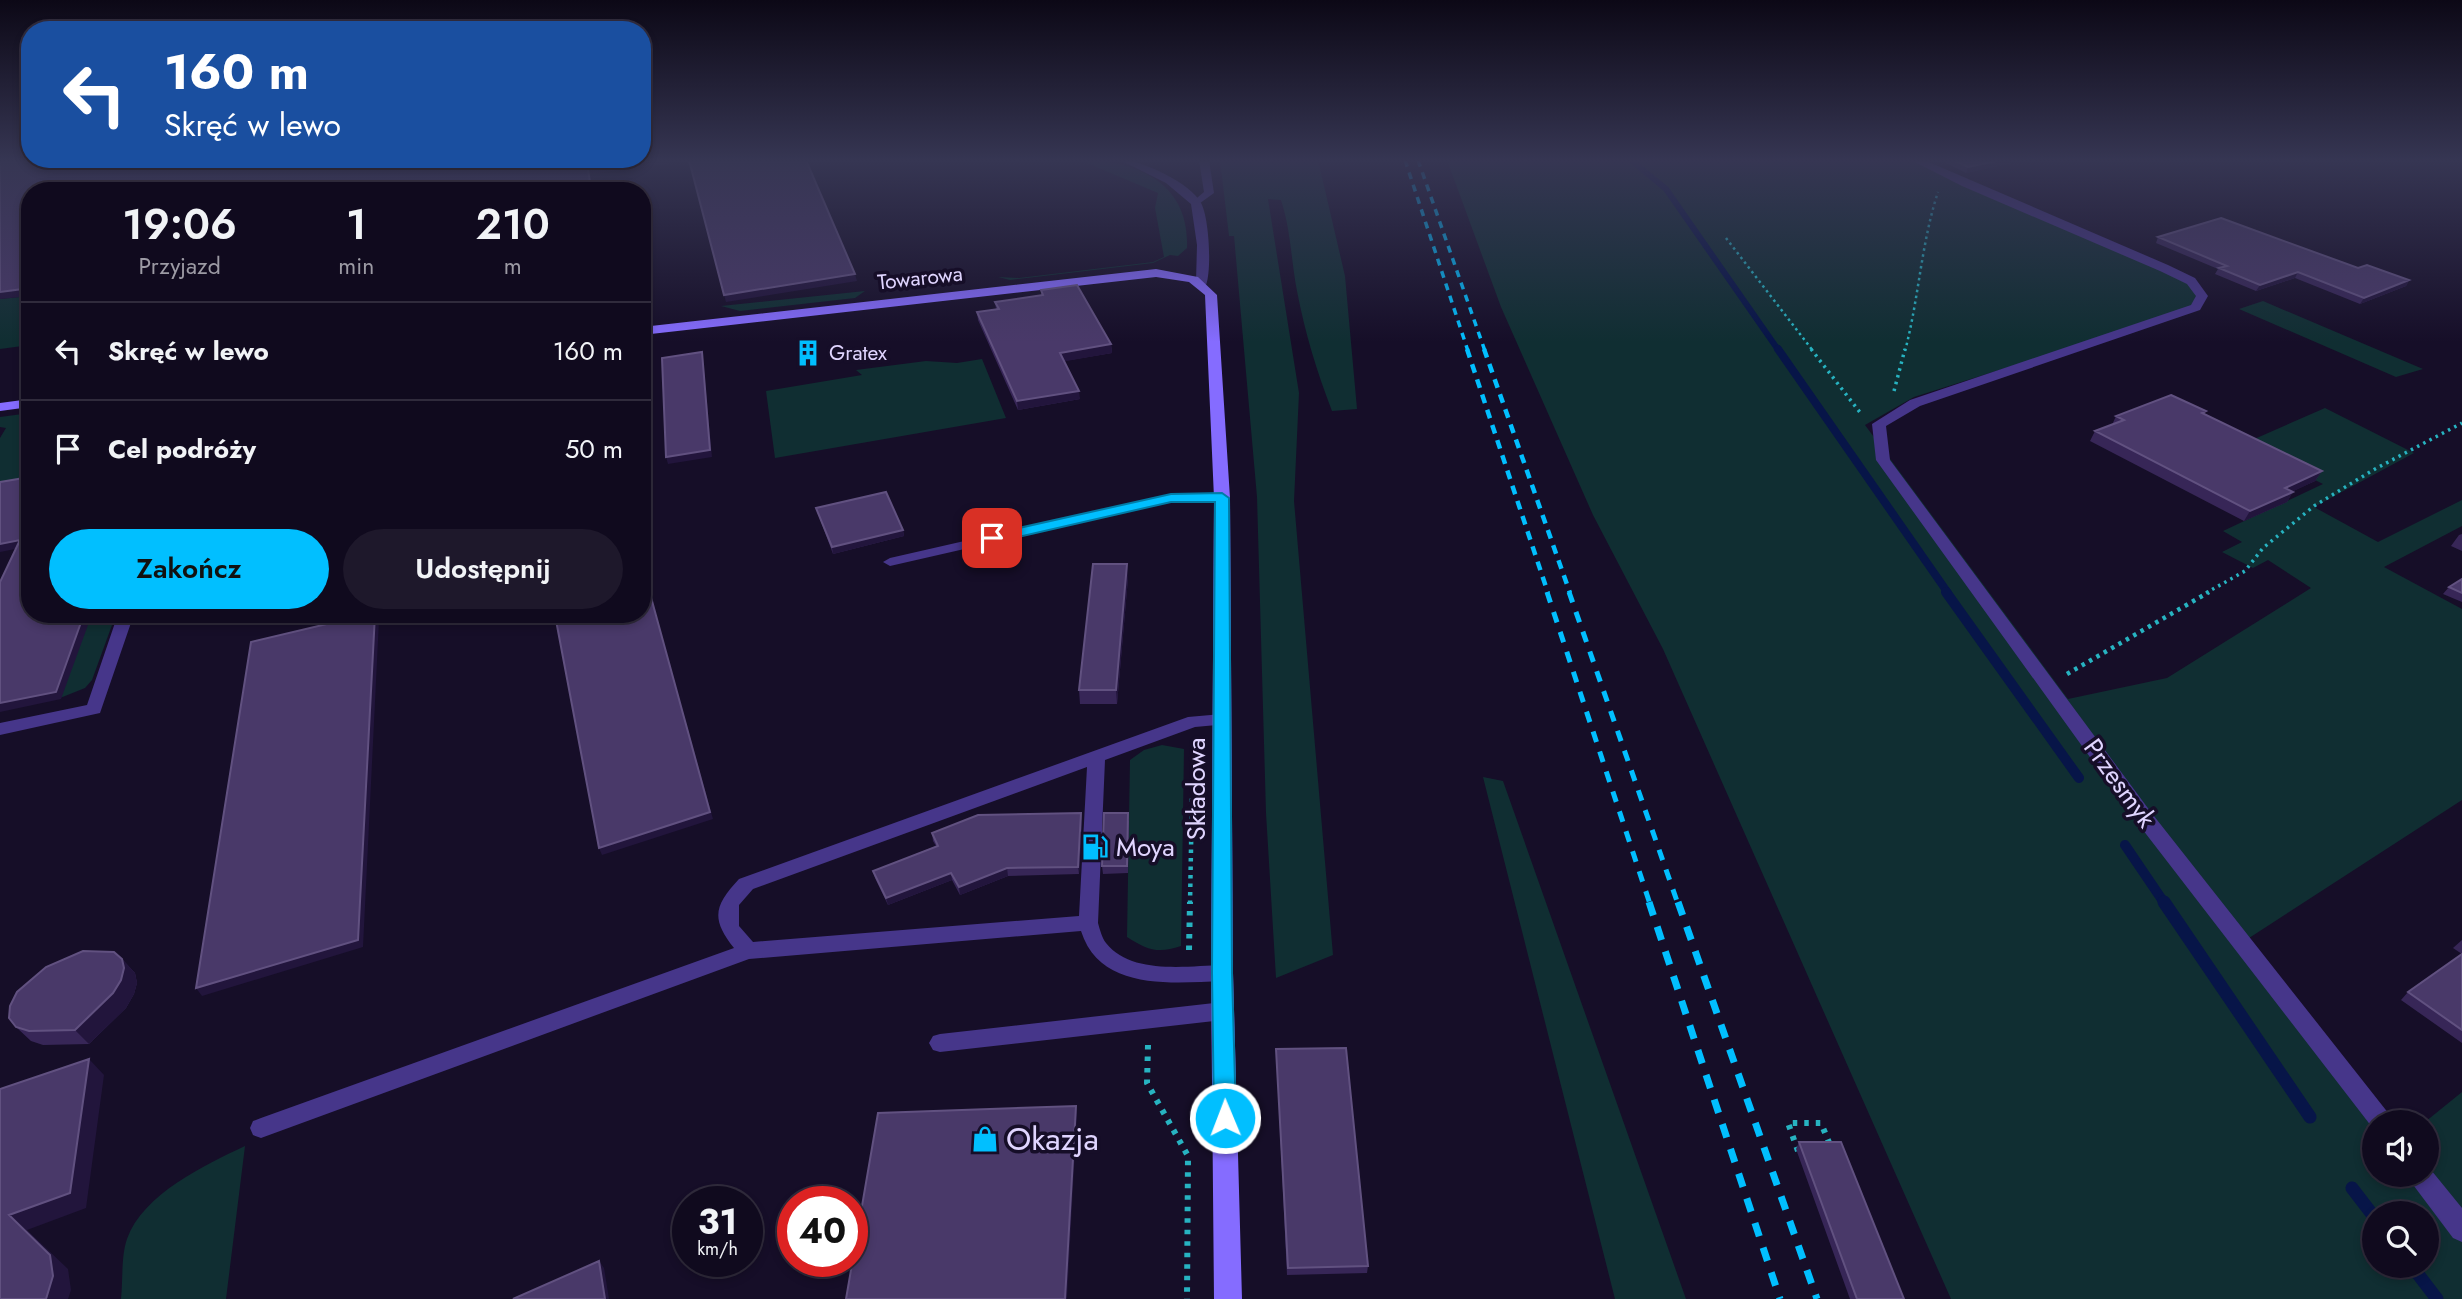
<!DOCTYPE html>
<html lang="pl">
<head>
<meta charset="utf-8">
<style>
  body { margin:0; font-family:Jost,sans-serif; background:#1e182b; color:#f1f3f6; height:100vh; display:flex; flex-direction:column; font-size:26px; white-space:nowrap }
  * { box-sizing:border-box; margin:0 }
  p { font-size:23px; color:#9c9aa4 }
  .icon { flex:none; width:38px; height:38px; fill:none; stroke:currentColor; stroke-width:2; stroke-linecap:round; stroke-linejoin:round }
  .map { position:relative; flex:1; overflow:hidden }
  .drawer { position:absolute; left:21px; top:182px; width:630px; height:441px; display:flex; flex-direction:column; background:#100a1e; border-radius:28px; box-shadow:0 4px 10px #0003,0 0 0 2px #302b3c }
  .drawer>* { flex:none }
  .banner { position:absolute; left:21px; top:21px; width:630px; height:147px; border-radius:28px; box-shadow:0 4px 10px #0003,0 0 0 2px #302b3c; background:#1a4fa0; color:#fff; overflow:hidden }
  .fabs { position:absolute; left:2362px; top:1110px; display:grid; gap:14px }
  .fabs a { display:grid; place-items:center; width:77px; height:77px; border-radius:50%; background:#100a1e; box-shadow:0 4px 10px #0003,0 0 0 2px #302b3c; font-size:35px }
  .speed { position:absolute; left:672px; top:1186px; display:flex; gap:14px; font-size:35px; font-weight:700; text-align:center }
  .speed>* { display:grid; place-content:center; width:91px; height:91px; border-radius:50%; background:#100a1e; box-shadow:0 4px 10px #0003,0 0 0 2px #302b3c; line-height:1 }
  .speed small { font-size:18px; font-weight:400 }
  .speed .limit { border:10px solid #d22; background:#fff; color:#111 }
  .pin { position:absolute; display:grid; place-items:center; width:60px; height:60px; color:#fff; margin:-30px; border-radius:14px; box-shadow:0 4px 10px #0006 }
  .me { position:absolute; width:77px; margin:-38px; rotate:359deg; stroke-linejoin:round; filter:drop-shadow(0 0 5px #0008) }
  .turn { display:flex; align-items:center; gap:24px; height:147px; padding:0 28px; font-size:32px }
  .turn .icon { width:91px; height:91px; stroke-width:2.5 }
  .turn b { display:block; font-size:49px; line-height:60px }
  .eta { display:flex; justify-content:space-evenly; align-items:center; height:119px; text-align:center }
  .eta b { font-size:42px; font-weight:600; line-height:49px }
  .primary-button { display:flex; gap:14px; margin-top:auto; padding:14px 28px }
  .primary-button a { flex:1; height:80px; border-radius:42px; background:#01bfff; color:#111; font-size:28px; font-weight:600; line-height:80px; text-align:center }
  .primary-button a+a { background:#1e182b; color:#f1f3f6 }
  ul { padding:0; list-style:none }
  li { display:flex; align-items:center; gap:21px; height:98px; padding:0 28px; border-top:2px solid #302b3c }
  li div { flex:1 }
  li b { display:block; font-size:26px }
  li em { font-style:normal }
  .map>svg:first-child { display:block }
  .green { fill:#102e32; fill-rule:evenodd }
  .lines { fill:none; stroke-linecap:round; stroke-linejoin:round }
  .stream-far3 { stroke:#071548; stroke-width:6 }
  .stream-far2 { stroke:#071548; stroke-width:8 }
  .stream-far1 { stroke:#071548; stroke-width:10 }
  .stream { stroke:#071548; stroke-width:13 }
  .path-far3 { stroke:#27b3c1; stroke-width:2.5; stroke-dasharray:2.5 3.5; stroke-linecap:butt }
  .path-far2 { stroke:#27b3c1; stroke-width:3.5; stroke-dasharray:2.5 4.5; stroke-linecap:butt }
  .path-far1 { stroke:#27b3c1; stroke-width:4.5; stroke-dasharray:3.5 5; stroke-linecap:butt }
  .path { stroke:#27b3c1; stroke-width:6; stroke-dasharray:4.5 7; stroke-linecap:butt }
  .lane { fill:#46368a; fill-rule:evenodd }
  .street { fill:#46368a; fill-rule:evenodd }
  .secondary { fill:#856cff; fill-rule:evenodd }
  .rail-far3 { stroke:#01bfff; stroke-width:3.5; stroke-dasharray:7 6; stroke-linecap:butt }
  .rail-far2 { stroke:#01bfff; stroke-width:4.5; stroke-dasharray:9 7; stroke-linecap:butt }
  .rail-far1 { stroke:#01bfff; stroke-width:5; stroke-dasharray:11 10; stroke-linecap:butt }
  .rail { stroke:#01bfff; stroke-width:7; stroke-dasharray:14 12; stroke-linecap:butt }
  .wall { fill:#372657 }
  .shaded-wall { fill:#22153c }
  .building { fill:#493969; stroke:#615180; stroke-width:2 }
  .route { fill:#01bfff; stroke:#017ca6; stroke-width:2 }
  .labels { text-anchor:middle; stroke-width:7; stroke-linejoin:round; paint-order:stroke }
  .far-street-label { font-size:21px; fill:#e0d5ff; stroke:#160e28 }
  .far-poi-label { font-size:21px; fill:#e0d5ff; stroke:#160e28; text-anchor:start }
  .street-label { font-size:26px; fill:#e0d5ff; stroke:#160e28 }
  .poi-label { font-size:26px; fill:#e0d5ff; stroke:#160e28; text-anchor:start }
  .near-poi-label { font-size:32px; fill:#e0d5ff; stroke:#160e28; text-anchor:start }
</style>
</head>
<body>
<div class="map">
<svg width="2462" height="1299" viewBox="0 0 2462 1299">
  <rect width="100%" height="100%" fill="#160e28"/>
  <path class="green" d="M1080 160C1137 160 1190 183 1187 248L1178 256 1170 255 1153 263 1010 280 998 277 1019 278 1153 262 1164 257 1155 208 1158 193Z
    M1220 160H1318L1345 276 1357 409 1332 411C1317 372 1305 333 1297 291 1291 260 1291 231 1281 200L1268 199 1299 393 1294 501 1333 955 1276 978 1266 813 1257 497 1234 236H1229Z
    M1447 160H1920L2192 281 2201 306 1914 397 1865 425 2068 699 2167 678 2311 588 2268 560 2253 568 2222 552 2242 542 2223 531 2323 484 2243 444 2325 408 2414 453 2314 507 2378 542 2462 500V526L2384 567 2462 609V800L2246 940 2375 1122V1174H2427V1122H2425L2462 1092V1299H1951L1663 649 1593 515 1501 307ZM2375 1213H2427V1265H2375Z
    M865 291 855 298 740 311 721 306Z
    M30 296V345L0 349V299Z
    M2263 301 2423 369 2396 377 2239 309Z
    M982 359 1006 418 775 458 766 391 862 375 856 370 926 361 957 363Z
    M30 413V485L0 490V438L6 428 0 427V417Z
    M91 614H116L92 680 85 688 60 698Z
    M1162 745 1184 749 1181 946C1158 954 1147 950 1127 937L1130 760 1144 750Z
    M1483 777 1503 781 1686 1299H1615Z
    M245 1146 226 1299H121C123 1281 121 1256 127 1239 143 1194 205 1165 245 1146Z"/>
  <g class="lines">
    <path class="stream-far3" d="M1631 160 1666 189 1779 351"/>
    <path class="stream-far2" d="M1778 349 1948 593"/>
    <path class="stream-far1" d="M1946 592 2079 778
      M2125 845 2165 904"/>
    <path class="stream" d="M2164 902 2310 1117
      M2352 1188 2375 1218
      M2411 1265 2437 1299"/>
    <path class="path-far3" d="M1726 238 1813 351
      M1905 351C1919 298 1921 244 1938 192"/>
    <path class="path-far2" d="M1811 349 1862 415
      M1894 391 1905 349
      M2206 593 2245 571 2263 548 2314 506 2375 469 2462 423"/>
    <path class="path-far1" d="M2067 674 2209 592
      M1190 904 1192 795"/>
    <path class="path" d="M1189 950 1190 902
      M1148 1045 1147 1083 1188 1156 1187 1299
      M1798 1151 1788 1123H1821L1830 1145"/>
    <path class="lane" d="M1199 160H1209L1214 193 1196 206 1191 203 1204 192Z
      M1171 494H1222L1229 498 1222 502H1171L890 566 883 562 890 558Z
      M118 614H134L100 713 0 735V723L87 705Z
      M1222 714 1228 716 1230 720 1228 724 1195 727 1105 760 1098 923C1100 930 1102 938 1106 943 1131 975 1187 966 1222 965L1229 967 1232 973 1229 979 1222 981C1171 983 1100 991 1081 931L749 959 261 1138 253 1135 250 1128 253 1121 261 1118 734 948C710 918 715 905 739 879L1188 717ZM1087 767 1079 916 753 942 739 926V905L753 889Z
      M1223 1002 1230 1005 1233 1011 1230 1017 1223 1020 940 1052 933 1050 929 1043 933 1036 940 1034Z"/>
    <path class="street" d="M1120 160C1140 159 1191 183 1201 203 1209 217 1212 269 1206 285L1196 282 1197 245 1191 204 1166 183Z
      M1911 160H1924L2168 265 2195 278 2208 296 2200 310 1920 406 1886 426 1890 460 2150 811 2389 1114 2392 1122H2375V1131L2136 821 1876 460 1872 424 1910 400 2191 305 2196 296 2187 284 2160 271 1962 186Z
      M2427 1165 2462 1208V1242L2453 1238 2411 1182 2407 1174H2427Z"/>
    <path class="secondary" d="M1156 269 1198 277 1217 295 1230 498 1233 973 1242 1299H1214L1211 973 1214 498 1205 295 1189 282 1156 277 642 335V327Z
      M30 399V407L0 411V403Z"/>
    <path class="rail-far3" d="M1405 160 1468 351
      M1418 160 1485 351"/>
    <path class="rail-far2" d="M1467 349 1548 593
      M1484 349 1570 593"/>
    <path class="rail-far1" d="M1547 592 1650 904
      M1569 592 1678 904"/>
    <path class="rail" d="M1649 902 1780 1299
      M1678 902 1817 1299"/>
  </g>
  <path class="wall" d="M1940 160H2026L1966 173Z
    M2158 237 2358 268 2409 280 2406 286 2360 304 2295 278 2256 291 2215 274 2218 269 2156 243Z
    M1041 290 1111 344 1112 353 1064 361 1080 399 1018 410 978 320 977 312 996 309 995 302 1041 295Z
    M2204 414 2322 471 2315 481 2293 491 2287 502 2244 521 2090 441 2095 431 2112 425 2116 416Z
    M816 508 903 530 904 536 833 554Z
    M2462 534V551L2451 546 2459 535Z
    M1128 578 1117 704H1080L1079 690Z
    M2462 579V602L2443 594 2449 587Z
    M1081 813 1082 821 1079 874 1008 876 960 895 952 880 888 905 875 878 873 871 936 846 933 841 932 833Z
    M1129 820 1128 873 1103 874 1102 866Z
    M2462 940V1043L2401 1000 2408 992 2462 954 2453 948Z
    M122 959 135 973 137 983 134 994 126 1008 89 1044 43 1045 31 1041 16 1027Z
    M1276 1049 1368 1266 1367 1273 1287 1275Z
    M1799 1142 1904 1299H1850L1796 1149Z"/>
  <path class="shaded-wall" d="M650 160H689V161L590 174 592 191H591L588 168Z
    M2002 160H2026L1966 173 1968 167Z
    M2298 272 2295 278 2256 291 2260 285Z
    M855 274 857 281 726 302 724 295Z
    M2409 280 2406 286 2360 304 2364 298Z
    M30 288V296L0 299V292Z
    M1111 344 1112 353 1061 362 1060 353Z
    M702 352 703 359 712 457 668 464 666 457Z
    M1079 391 1080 399 1018 410 1017 401Z
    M2322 471 2315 481 2279 498 2285 488Z
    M2293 492 2287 502 2244 521 2250 511Z
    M903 530 904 536 833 554 832 547Z
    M20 540 25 547 0 552V544Z
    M1127 564 1128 578 1117 704 1116 690Z
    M649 590 713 819 602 855 599 848Z
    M84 614H92L61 699 0 712V703Z
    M375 614 379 620 363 947 202 996 196 988Z
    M1081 813 1082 821 1079 874 1078 867Z
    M1007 868 1008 876 960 895 959 887Z
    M951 873 952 880 888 905 886 898Z
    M122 959 135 973 137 983 134 994 126 1008 89 1044 75 1030Z
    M89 1059 104 1075 86 1208 27 1230 68 1269 71 1290 68 1299H46L9 1215Z
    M1076 1106 1077 1113 1067 1299H1065Z
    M599 1261 604 1268 609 1299H605Z"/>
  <path class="building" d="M0 160H650L588 168 591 191H30V288L0 292Z
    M689 160H806L855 274 724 295Z
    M1953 160H2002L1968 167Z
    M2221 218 2358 268 2367 265 2409 280 2364 298 2298 272 2260 285 2219 268 2227 266 2158 237Z
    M1077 285 1111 344 1060 353 1079 391 1017 401 977 312 999 309 995 302 1043 295 1041 290Z
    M702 352 710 450 666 457 662 358Z
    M2171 395 2206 411 2202 413 2322 471 2285 488 2293 492 2250 511 2095 431 2124 420 2116 416Z
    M30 477V614H84L56 692 0 703V582L20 540 0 544V482Z
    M886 492 903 530 832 547 816 508Z
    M1093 564H1127L1116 690H1079Z
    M2462 579V593L2449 587Z
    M649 590 710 812 599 848 555 615 642 614V592Z
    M369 614H375L358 940 196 988 251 642Z
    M1081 813 1078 867 1007 868 959 887 951 873 886 898 873 871 938 846 932 833 978 815Z
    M1104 813H1128L1127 866H1102Z
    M83 951 114 952 122 959 124 968 121 980 113 993 75 1030 29 1031 16 1027 9 1018 10 1006 17 992 46 967Z
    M2462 954V1030L2408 992Z
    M1346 1048 1368 1266 1288 1268 1276 1049Z
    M89 1059 70 1193 9 1215 50 1255 53 1276 46 1299H0V1089Z
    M1076 1106 1065 1299H846L878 1113Z
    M1799 1142H1841L1904 1299H1857Z
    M599 1261 605 1299H513Z"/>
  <linearGradient id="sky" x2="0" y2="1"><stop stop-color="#0c0816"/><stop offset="0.47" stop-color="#363653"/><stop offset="1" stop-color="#363653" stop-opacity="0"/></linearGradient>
  <rect width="2462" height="342" fill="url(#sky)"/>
  <path class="route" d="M1222 493 1229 498 1232 973 1236 1118 1233 1126 1225 1129 1217 1126 1214 1118 1212 973 1215 502H1171L992 543 985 538 992 534 1171 494Z"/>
  <defs>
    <g id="building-bare" transform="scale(2.1)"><path d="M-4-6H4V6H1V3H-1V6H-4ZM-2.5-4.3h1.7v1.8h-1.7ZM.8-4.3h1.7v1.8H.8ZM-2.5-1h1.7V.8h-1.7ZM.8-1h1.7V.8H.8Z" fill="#01bfff" stroke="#160e28" stroke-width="2.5" paint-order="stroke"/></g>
    <g id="fuel-bare" transform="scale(2.1)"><path d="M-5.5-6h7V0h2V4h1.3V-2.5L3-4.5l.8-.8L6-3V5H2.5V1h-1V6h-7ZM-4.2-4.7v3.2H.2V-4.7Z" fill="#01bfff" stroke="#160e28" stroke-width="2.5" paint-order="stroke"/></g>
    <g id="shop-bare" transform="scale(2.1)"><path d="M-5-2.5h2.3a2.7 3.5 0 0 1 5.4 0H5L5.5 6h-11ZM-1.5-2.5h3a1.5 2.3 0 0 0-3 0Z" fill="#01bfff" stroke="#160e28" stroke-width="2.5" paint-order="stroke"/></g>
  </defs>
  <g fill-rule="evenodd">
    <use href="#building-bare" x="808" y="353"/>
    <use href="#fuel-bare" x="1095" y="847"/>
    <use href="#shop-bare" x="985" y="1139"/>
  </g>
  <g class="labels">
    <g class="far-street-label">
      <text transform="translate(920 278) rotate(-6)" y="7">Towarowa</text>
    </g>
    <g class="far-poi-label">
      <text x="829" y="360">Gratex</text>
    </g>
    <g class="street-label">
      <text transform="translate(2120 783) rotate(54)" y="9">Przesmyk</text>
      <text transform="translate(1196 789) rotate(-90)" y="9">Składowa</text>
    </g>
    <g class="poi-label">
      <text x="1116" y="856">Moya</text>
    </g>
    <g class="near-poi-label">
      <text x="1006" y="1150">Okazja</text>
    </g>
  </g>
</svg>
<div class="fabs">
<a><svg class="icon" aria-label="sound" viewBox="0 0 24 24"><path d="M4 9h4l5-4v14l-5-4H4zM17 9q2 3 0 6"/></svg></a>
<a><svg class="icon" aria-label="search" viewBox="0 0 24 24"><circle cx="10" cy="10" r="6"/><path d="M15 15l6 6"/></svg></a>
</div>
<div class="speed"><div>31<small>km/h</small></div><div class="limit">40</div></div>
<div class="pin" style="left:992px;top:538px;background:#d93025"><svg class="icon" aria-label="arrive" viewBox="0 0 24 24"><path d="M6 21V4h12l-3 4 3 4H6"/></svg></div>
<svg class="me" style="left:1225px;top:1118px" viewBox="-20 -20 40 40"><circle r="17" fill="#01bfff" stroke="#fff" stroke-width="3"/><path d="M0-11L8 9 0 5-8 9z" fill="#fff"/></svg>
<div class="banner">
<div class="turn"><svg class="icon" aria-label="left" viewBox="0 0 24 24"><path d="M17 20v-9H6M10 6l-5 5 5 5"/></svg><div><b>160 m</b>Skręć w lewo</div></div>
</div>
<section class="drawer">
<div class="eta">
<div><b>19:06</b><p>Przyjazd</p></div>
<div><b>1</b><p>min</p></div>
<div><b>210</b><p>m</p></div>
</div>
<ul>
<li><svg class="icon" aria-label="left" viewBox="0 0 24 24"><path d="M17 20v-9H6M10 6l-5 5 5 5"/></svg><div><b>Skręć w lewo</b></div><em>160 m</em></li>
<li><svg class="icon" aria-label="arrive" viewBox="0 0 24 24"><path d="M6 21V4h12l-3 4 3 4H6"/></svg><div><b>Cel podróży</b></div><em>50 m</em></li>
</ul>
<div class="primary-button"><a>Zakończ</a><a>Udostępnij</a></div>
</section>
</div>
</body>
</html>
